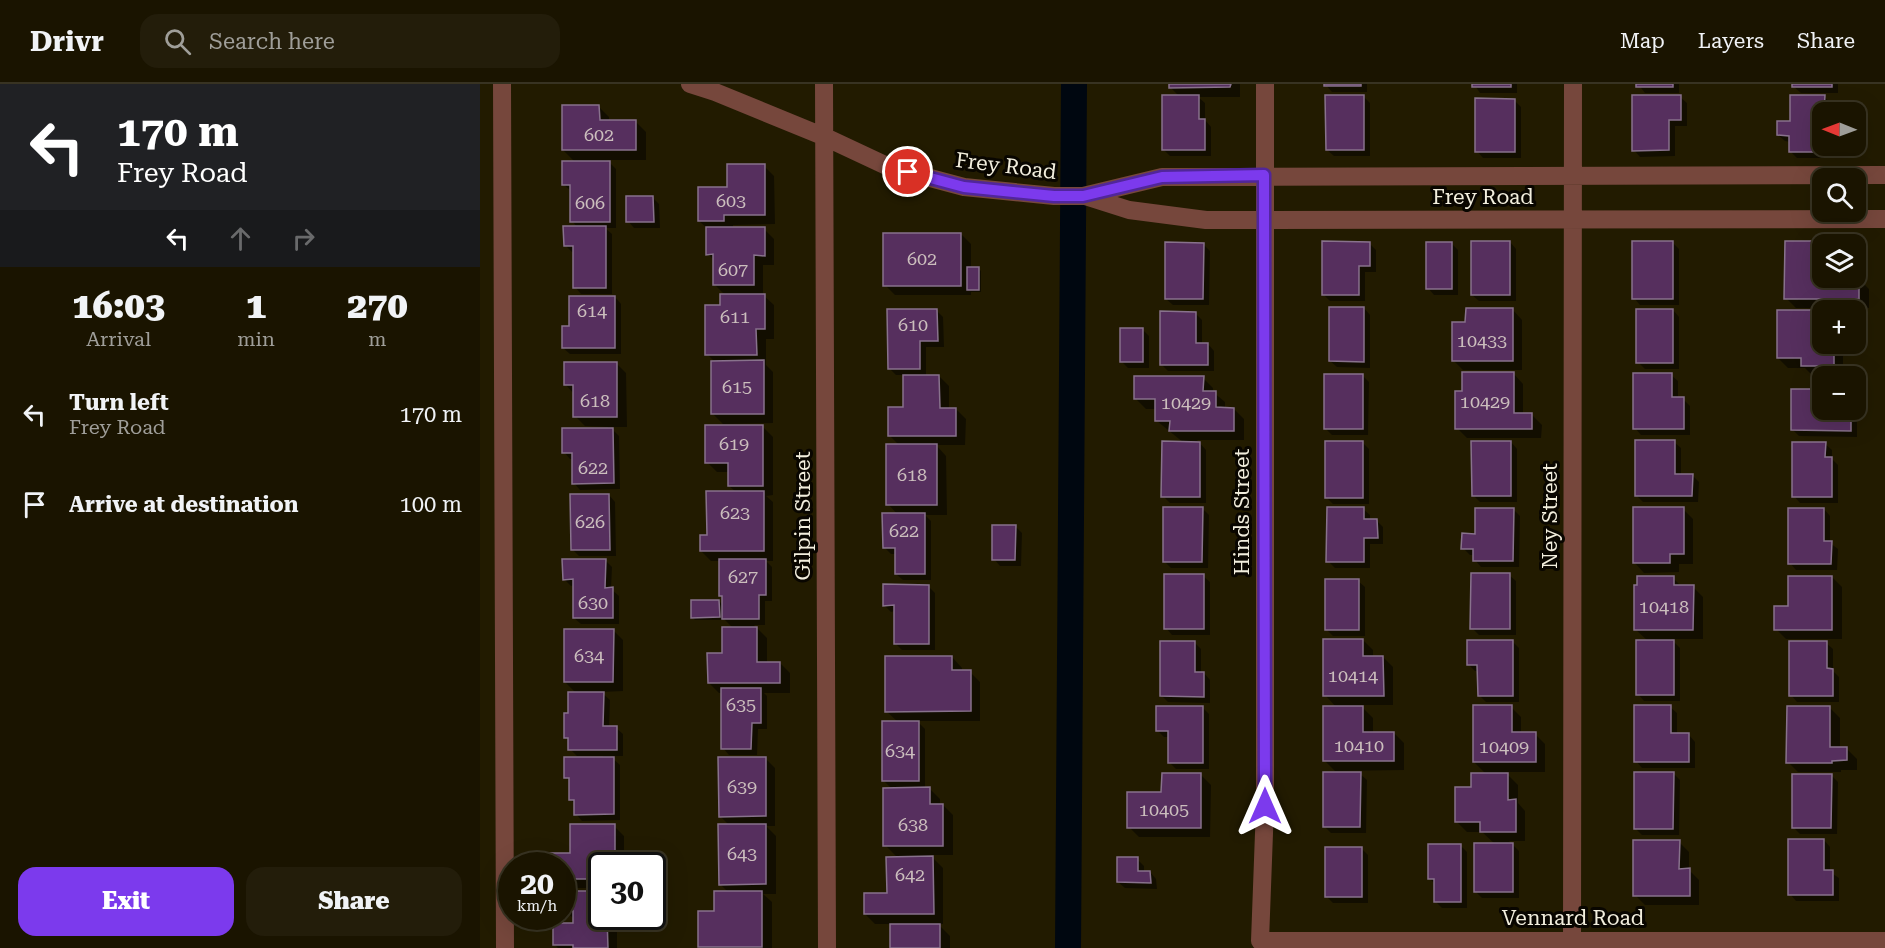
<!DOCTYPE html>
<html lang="en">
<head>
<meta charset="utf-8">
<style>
  body { margin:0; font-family:"Roboto Serif",serif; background:#231d0a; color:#f1f3f6; height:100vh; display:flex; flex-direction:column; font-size:22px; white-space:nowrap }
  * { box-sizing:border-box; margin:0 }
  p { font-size:20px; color:#9f9e99 }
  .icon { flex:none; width:33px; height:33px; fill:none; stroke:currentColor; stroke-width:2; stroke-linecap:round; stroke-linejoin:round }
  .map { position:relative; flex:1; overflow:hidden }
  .details { display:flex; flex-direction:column; background:#1a1400; width:480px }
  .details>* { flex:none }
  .hud { background:#202124; color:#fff; overflow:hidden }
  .needle { width:39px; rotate:271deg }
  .fabs { position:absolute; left:1332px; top:18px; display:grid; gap:12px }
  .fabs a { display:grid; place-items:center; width:54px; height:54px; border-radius:12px; background:#1a1400; box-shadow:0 6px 24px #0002,0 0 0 2px #383322; font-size:30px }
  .speed { position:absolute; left:18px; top:768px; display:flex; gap:12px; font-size:30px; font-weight:700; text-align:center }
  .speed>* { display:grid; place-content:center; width:78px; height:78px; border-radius:50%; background:#1a1400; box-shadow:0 6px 24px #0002,0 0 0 2px #383322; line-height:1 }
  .speed small { font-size:15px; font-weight:400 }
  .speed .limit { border:3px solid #111; border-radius:9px; background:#fff; color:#111 }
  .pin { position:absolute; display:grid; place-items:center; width:51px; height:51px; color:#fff; margin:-26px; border:3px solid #fff; border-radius:50%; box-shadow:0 2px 6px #0007 }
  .me { position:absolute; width:66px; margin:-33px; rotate:0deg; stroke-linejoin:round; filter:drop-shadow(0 0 4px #0008) }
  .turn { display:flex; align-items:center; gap:21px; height:126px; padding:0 18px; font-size:27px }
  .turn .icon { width:78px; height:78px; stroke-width:2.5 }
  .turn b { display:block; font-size:42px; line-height:51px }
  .lanes { display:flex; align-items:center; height:57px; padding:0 18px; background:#0003; justify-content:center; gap:30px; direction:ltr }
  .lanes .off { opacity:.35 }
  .eta { display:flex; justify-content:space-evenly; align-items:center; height:102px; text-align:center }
  .eta b { font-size:36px; font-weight:800; line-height:42px }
  .button { display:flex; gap:12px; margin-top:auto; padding:12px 18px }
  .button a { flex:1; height:69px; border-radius:18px; background:#7c3aed; color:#fff; font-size:24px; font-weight:800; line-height:69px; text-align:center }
  .button a+a { background:#231d0a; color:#f1f3f6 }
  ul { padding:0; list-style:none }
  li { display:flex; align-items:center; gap:18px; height:90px; padding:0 18px }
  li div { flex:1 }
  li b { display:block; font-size:22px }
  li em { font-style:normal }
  header { display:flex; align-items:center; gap:36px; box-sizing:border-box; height:84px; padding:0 30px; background:#1a1400; border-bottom:2px solid #383322 }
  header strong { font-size:28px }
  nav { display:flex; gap:33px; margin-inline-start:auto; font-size:21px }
  .search { width:420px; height:54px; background:#231d0a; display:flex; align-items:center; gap:15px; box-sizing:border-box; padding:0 21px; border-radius:18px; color:#9f9e99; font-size:22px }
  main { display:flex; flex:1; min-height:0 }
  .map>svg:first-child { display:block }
  .shadow { fill:#0007 }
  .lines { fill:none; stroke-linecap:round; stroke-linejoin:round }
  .canal { stroke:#000710; stroke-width:26 }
  .building { fill:#562f5e; stroke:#88728c; stroke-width:1.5 }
  .minor { stroke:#76473c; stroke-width:18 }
  .route-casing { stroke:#51269a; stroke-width:15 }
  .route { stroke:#7c3aed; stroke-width:10 }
  .labels { text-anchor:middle; stroke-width:6; stroke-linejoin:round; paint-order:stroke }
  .number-label { font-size:18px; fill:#cbbebd }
  .street-label { font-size:21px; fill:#f2eedd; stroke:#090600 }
</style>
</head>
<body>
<header>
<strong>Drivr</strong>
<div class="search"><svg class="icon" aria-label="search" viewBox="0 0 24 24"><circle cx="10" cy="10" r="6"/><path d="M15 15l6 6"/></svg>Search here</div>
<nav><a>Map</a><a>Layers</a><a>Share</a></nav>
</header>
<main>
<section class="details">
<div class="hud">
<div class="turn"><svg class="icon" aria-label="left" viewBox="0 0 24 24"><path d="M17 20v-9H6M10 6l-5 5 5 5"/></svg><div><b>170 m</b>Frey Road</div></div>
<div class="lanes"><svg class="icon" aria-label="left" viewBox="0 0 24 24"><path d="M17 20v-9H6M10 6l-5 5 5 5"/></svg><svg class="icon off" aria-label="ahead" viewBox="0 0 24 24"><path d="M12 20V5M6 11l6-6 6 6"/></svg><svg class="icon off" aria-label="right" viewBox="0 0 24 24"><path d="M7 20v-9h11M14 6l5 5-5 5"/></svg></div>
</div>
<div class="eta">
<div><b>16:03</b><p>Arrival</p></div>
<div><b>1</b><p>min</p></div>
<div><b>270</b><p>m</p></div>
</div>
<ul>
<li><svg class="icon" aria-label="left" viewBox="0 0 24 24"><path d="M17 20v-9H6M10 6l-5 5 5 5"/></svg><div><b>Turn left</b><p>Frey Road</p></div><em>170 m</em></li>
<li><svg class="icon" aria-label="arrive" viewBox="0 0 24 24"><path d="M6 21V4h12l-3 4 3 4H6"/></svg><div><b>Arrive at destination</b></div><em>100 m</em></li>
</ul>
<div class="button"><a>Exit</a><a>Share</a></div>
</section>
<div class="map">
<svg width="1405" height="864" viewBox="0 0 1405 864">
  <rect width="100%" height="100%" fill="#221b00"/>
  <path class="shadow" d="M690 0H760V13H718L725 19V36L731 43V72H690L683 65 700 13 690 3Z
    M845 0H887V8H852Z
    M994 0H1037V9H1000Z
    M1158 0H1199V9H1165Z
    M1314 0H1358V9H1321L1314 3Z
    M883 12 890 19V72H854L847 66Z
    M1200 13 1207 19V42H1195V72L1160 73 1154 66Z
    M1344 13 1351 19 1350 28H1342V62H1359V74H1317L1311 68V58L1305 57 1298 51Z
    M1034 16 1041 23V74H1003L997 67Z
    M119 23 129 33V38H156L166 48V76H127L136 85V144H125L132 150V210H101L95 203V168H92L85 161 98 144 92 137 91 107 83 100 96 79 83 66Z
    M284 82 294 92 295 140 253 141V145H284L294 155V181H283V211L294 221V255H286V281L293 288V339L243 340 233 330 235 278 227 270 246 212 234 200V176L228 170V145L219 137 249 104Z
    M173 114 179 120 180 144H154L148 137Z
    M481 150 491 160V184L499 185 501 187V208H491V211H415L405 201Z
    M1030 158 1036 165V217H999L992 211Z
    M1192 158 1199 165V221H1160L1154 214Z
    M889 159 896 166V188H885V217H850L844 211Z
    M971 159 978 166V211H954L948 204Z
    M1306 159H1351L1353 160H1342V194L1379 195 1389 205V224H1316L1306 214Z
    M723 160 730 167 729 221H693L686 215Z
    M135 213 141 220V270H90L83 264 90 243Z
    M884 224 890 231V284L857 283 850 277Z
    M1032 225 1042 236V286H983L973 276Z
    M1193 226 1199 233V285H1165L1158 278Z
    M457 227 463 233 464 263H446V292H459L469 302V325H476L486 335 485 361H456L466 372 467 431H445L451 437V496H423L416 490V470H411L404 463 418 431 408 420 420 362 409 351 425 325 424 291H416L409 284Z
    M1298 228H1342V260H1357V264L1363 271V291H1332L1325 284H1308L1298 274Z
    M715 229 722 236V260H728L734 267V287H688L681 280Z
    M663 246 669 252V284H648L641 277Z
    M136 279 146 289 147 343H130L139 352 140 405 100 406 94 399V375H90L84 368 128 345V343L105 342 95 332 94 310 85 300Z
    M1033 289 1043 300V331H1052L1062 341 1061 354H987L977 344 983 309Z
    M882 291 889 298 888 351H852L846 345Z
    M1191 291 1198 297V315H1203L1210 322V351H1161L1155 344Z
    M723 294 733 304V308L745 318V325H754L764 335V356H717L726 366V419H690L683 412 704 359 677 337V325H666L656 315Z
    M1313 306 1342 307V326H1371L1377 333V353L1319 352 1313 346Z
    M283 343 293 353V411L286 412 293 418V477H286L292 483V517H285V541H274L287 554V579H300L310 589V609H284L287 612V645H278L277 671H249L243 664V609H239L229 599 244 570 253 544 242 533V536H215L212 533 239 517 244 522V515L241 511V477H231L221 467 256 408 249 402V388H237L227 378Z
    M882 358 889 365V420H853L846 413Z
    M1031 358 1037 365V418H1000L993 411Z
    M1194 358 1201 364V391H1212L1219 398 1218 418H1163L1157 412Z
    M1345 360 1352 366V375L1358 381V419H1320L1314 412Z
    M129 411 135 418 136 472H99L92 465Z
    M722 424 729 431 728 484H691L685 478Z
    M883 425 890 431V437H897L903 443V460H890V484H855L848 477Z
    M1033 425 1040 432 1039 483H1001L995 476V471H990L983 464 996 451Z
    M1203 425 1213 435V480H1199V488L1164 489 1154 478Z
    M1344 425 1350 432V459L1358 465 1357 486H1316L1310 479Z
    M535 442 542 449 541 482H520L514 475Z
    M125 476 132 483 131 505 139 512V540H101L94 534V501L91 502 84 495Z
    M1029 491 1036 497V551H999L992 544Z
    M723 492 730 498V551H692L686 544Z
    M1352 493 1362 503V555H1306L1296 545 1309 523Z
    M1193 494 1202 503H1213L1223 513V555H1191L1200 564V617H1164L1158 610 1168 557 1155 545Z
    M878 497 885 503V552H853L847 546Z
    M448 502 455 509V566H422L415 559V527L411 528 404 521Z
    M133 546 143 556V607L121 608 130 616 129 644H136L143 650V672H130L140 681V736L102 737 96 730V721L91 716V698L86 694 123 675V672H97L90 665V658L85 653 90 631 97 610 85 598Z
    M883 556 893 566V573H903L913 583V621H880L893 634V649H914L924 659V686L855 687 845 677 857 624 845 611Z
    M714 558 721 565V590L724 589 730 596V619L688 618 682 612Z
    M1033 558 1039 564V618H1006L999 611V587H995L988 580Z
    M1346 559 1353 565V587L1359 593V618H1317L1311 611Z
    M472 573 482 584V588H490L500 598V637H437L445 645V705H450L460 715V721H463L473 731V771H450L463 784V840H458L470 852V864H412V840H395L385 830 408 811 418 774 405 761 412 705 403 696 418 638 406 627Z
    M1031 623 1041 633V650H1055L1065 660V688H1025L1038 701V719L1045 727V757H1029L1039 767V814H1002L996 808 1015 760 1002 748H987L977 738 992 705 1007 691 994 678Z
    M1190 623 1197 629V651H1209L1215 658V684H1162L1156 677Z
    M723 624 729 630V685H696L689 678V653H684L678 647Z
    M1350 624 1360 634V665H1367L1377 675V686H1361V688H1318L1308 678Z
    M285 674 295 684V742H286L296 752V810H283L292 818V864H221L220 863 236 829 249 809 240 800 250 742 240 732Z
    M1193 689 1200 696 1199 751H1162L1156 745Z
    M880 690 887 696 886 749H851L844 742Z
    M721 691 731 701 730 753H659L649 743 683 709Z
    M1351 691 1358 698 1357 750H1320L1313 743Z
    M134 742 144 752V782H122V804H94L89 799H82V782L91 771Z
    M1344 756 1350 763V788L1359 794V817H1316L1310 810Z
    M1199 758 1209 768V786L1219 796V821H1165L1155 811Z
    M980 761 987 768V824H962L956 818V801L950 795Z
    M882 765 888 771V819H853L847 813Z
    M657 775 664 782V788H670L676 795 677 805 645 804 638 798Z
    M85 809 122 832H137V864H78L75 861 95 841V836L85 826Z"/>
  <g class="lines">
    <path class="canal" d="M588 864 594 0"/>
  </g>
  <path class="building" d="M689 0H751L750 3 689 4Z
    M844 0H881V2H844Z
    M992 0H1031V3H992Z
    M1156 0H1193V3H1156Z
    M1312 0H1352V3H1312Z
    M682 11H719V35H725V66H682Z
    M845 11H884V66H846Z
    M1152 11H1201V36H1189V66L1152 67Z
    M1310 11H1345L1342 62H1353V68H1309V52L1297 51V37H1310Z
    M995 14 1035 15V68H995Z
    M82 21H119L120 36H156V66H82Z
    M82 77H130V138H90V101H82Z
    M247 80H285V131H244V137H218V103H247Z
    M146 112H173L174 138H146Z
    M83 142H126V204H93V162H84Z
    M226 143H285V172L274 171V201H233V170L226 171Z
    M403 149H481V202H403Z
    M842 157 890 158V182H879V211H842Z
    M991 157H1030V211H991Z
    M1152 157H1193V215H1152Z
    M1305 157H1352V160H1342V194H1379V215H1304Z
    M685 158 724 159 723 215H685Z
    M946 158H972V205H946Z
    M487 183H499V206H487Z
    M240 210H285V245H276L277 271H225V221H240Z
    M89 212H135V264H82V242H89Z
    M849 223H884V278L849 277Z
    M986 224H1033V277H972V238H985Z
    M407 225H457L458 257H440V285H408Z
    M1156 225H1193V279H1156Z
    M1297 226H1348H1342V260H1354V282H1321V274H1297Z
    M680 227 716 228V259H728V281H680Z
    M640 244H663V278H640Z
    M284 276V330H231V277Z
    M84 278H137V333H93V301H84Z
    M982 288H1034V329H1052V345H975V307H982Z
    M1153 289H1192V313H1204V345H1153Z
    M844 290H883V345H844Z
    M423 291H459L460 324H476V352H408V323H423Z
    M654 292H724L723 307H736V323L754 324V347H689L690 337H675V315H654Z
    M1311 305H1342V326H1371V347L1311 346Z
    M225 341H283V402H248V379H225Z
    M82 344H133L134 399 92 400V369H82Z
    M1155 356H1195V390H1213L1212 412H1155Z
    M682 357 720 358V413H681Z
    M845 357H883V414H845Z
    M991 357H1031V412H992Z
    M1312 358H1346L1345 373H1352V413H1312Z
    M406 360H457V421H406Z
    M226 407H284V467H220V451H227Z
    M90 410H129L130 466H91Z
    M683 423H723L722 478H683Z
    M847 423H884V435H897L898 454H884V478H846Z
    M1153 423H1204V470H1190V479H1153Z
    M995 424H1034L1033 477H993V465H981L982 449 995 450Z
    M1308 424H1344V457H1352L1351 480H1308Z
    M402 429H445V490H415V464H403Z
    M512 441H536L535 476H512Z
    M82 475H126L125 504 133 503V534H93V495L83 496Z
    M239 475H286V511H279V535H242V512H239Z
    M991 489H1030V545H990Z
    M684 490H724V545H684Z
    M1157 492H1194V501H1214L1213 546H1154V501H1157Z
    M1308 492H1352V546H1294V522H1308Z
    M845 495H879V546H845Z
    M403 500 449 501V560H414V521L403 522Z
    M211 516H239L240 533 211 534Z
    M242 543H277V578H300V599H228L227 569H242Z
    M84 545H134L133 598H84Z
    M843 555H883V572H903L904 612H843Z
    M987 556H1033V612H998L997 581H987Z
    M1156 556H1194V611H1156Z
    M680 557H715V588H724V613L680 612Z
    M1309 557H1347V584L1353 585V612H1309Z
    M405 572H472V586H491V627L405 628Z
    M241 604H281V639H272L271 665H241Z
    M88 608H124L123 642H137V666H88V654H84V629H88Z
    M993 621H1032V648H1056V678H993Z
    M1154 621H1191V649H1209V678H1154Z
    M676 622H723V679H688V647H676Z
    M843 622H883V648H914V677H843Z
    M1307 622H1350V663H1367V676L1352 677V679H1306Z
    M402 637H439V697H402Z
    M84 673H134V730L94 731V716H89V694H84Z
    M238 673H286V732L239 733Z
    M843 688H881L880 743H843Z
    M1154 688H1194L1193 745H1154Z
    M682 689H721V744H647V708H681Z
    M991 689H1028V716L1036 715V748H1000V738H975V703H991Z
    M1312 690H1352L1351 744H1312Z
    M450 703V720H463V762H403V704Z
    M90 740H135V782H122V795H83L82 782H62V769H90Z
    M238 740H286V800L239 801Z
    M1308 755H1344V786H1353V811H1308Z
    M1153 756H1200L1199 785 1210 784V812H1153Z
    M994 759H1033V808H994Z
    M948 760H981V818H954V795H948Z
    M845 763H882V813H845Z
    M453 772 454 830H384V809H407L406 773Z
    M637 773H658V787H670L671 799 637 798Z
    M84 807H122V832H127L128 864H93V861H73V839H93V827H84Z
    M234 807H282V863H218V827H234Z
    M410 840H460V864H410Z"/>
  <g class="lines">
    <path class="minor" d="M22 0 25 864
      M210 0 235 8 345 53 409 83 484 103 574 112H603L682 93 1405 91
      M344 0 347 864
      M785 0V722L780 857H1405
      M605 112 649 126 726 136 1405 135
      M1092 864 1093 0"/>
  </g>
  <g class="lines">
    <g class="route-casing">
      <path id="route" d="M428 88 484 103 574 112H603L682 93 784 91 785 722"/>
    </g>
    <use href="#route" class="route"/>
  </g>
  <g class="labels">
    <g class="number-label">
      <text x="119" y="57">602</text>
      <text x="251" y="123">603</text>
      <text x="110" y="125">606</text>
      <text x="442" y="181">602</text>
      <text x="253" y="192">607</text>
      <text x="112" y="233">614</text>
      <text x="255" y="239">611</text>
      <text x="433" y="247">610</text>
      <text x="1002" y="263">10433</text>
      <text x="257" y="309">615</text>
      <text x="115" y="323">618</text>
      <text x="1005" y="324">10429</text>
      <text x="706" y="325">10429</text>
      <text x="254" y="366">619</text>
      <text x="113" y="390">622</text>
      <text x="432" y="397">618</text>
      <text x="255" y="435">623</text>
      <text x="110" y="444">626</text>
      <text x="424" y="453">622</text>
      <text x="263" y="499">627</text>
      <text x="113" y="525">630</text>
      <text x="1184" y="529">10418</text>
      <text x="109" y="578">634</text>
      <text x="873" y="598">10414</text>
      <text x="261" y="627">635</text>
      <text x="879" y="668">10410</text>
      <text x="1024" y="669">10409</text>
      <text x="420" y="673">634</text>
      <text x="262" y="709">639</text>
      <text x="684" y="732">10405</text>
      <text x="433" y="747">638</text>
      <text x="262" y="776">643</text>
      <text x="430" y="797">642</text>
    </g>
    <g class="street-label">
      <text transform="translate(526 82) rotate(7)" y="7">Frey Road</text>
      <text x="1003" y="120">Frey Road</text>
      <text transform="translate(762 428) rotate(-90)" y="7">Hinds Street</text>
      <text transform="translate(323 432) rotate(-90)" y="7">Gilpin Street</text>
      <text transform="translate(1070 432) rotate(-90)" y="7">Ney Street</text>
      <text x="1093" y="841">Vennard Road</text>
    </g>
  </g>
</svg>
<div class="fabs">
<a><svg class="needle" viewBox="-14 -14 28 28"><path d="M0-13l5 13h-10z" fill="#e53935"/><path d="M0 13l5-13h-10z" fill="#9f9e99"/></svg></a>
<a><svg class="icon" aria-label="search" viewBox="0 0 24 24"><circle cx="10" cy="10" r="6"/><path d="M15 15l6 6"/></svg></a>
<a><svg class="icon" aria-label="layers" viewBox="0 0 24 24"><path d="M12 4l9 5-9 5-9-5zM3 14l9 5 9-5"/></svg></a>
<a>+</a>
<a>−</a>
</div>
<div class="speed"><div>20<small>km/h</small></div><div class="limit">30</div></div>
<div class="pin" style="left:428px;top:88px;background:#d93025"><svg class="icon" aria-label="arrive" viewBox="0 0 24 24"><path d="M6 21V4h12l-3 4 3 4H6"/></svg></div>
<svg class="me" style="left:785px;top:722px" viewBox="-20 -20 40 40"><path d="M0-17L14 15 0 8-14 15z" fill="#7c3aed" stroke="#fff" stroke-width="4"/></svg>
</div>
</main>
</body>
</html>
